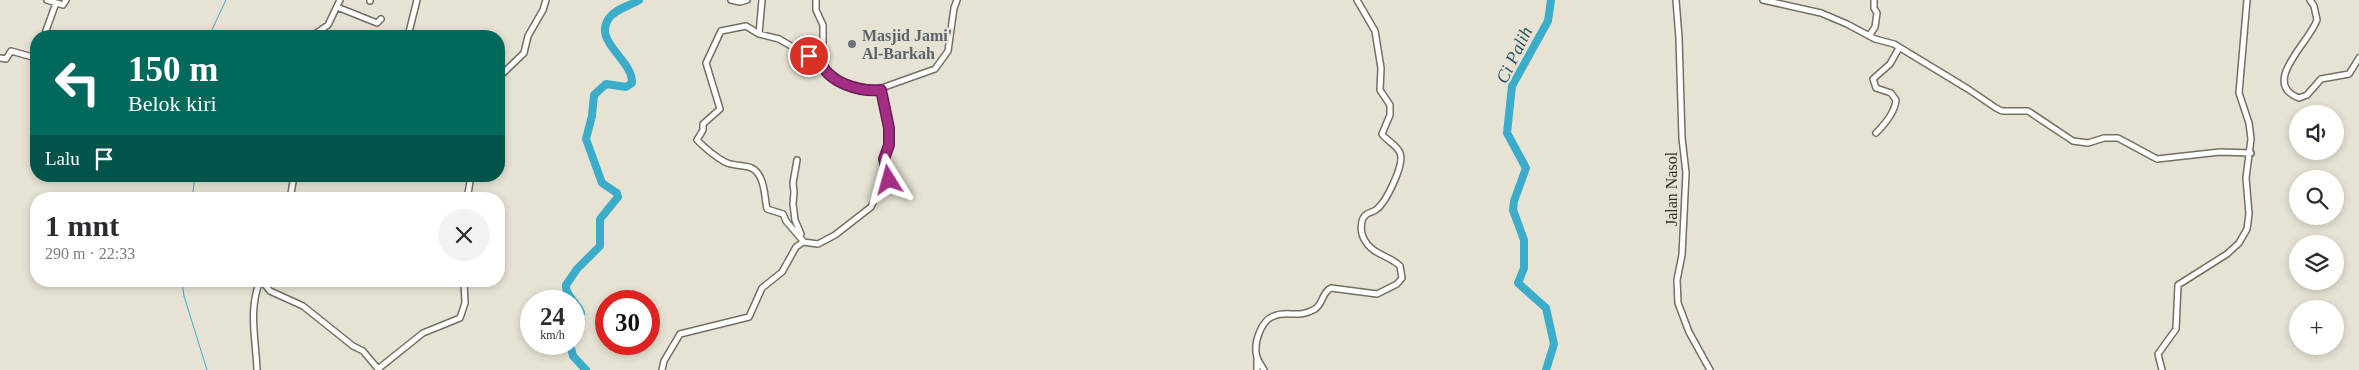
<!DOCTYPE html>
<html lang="id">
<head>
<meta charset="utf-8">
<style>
  body { margin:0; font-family:"Times New Roman",serif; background:#f2f2f3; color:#2b2b33; height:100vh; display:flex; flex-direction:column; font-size:19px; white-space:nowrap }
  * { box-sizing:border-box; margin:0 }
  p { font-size:16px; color:#7c7c81 }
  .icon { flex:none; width:28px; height:28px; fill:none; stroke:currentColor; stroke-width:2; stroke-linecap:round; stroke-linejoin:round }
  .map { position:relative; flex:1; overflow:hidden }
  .details { position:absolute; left:30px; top:192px; width:475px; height:95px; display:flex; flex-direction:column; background:#fff; border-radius:20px; box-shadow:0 2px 8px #0003 }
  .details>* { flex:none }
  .banner { position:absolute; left:30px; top:30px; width:475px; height:152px; border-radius:20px; box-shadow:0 2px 8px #0003; background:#00695c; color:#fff; overflow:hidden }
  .controls { position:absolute; left:2289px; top:105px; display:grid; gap:10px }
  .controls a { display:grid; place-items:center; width:55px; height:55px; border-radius:50%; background:#fff; box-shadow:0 2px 8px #0003; font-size:25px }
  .speed { position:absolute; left:520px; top:290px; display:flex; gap:10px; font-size:25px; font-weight:700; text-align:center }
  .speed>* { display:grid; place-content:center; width:65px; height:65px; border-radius:50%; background:#fff; box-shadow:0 2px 8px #0003; line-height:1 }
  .speed small { font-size:12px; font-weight:400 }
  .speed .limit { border:8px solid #d22; background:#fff; color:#111 }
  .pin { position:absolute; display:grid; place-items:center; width:42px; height:42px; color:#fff; margin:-21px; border:2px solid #fff; border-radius:50%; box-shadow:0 1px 5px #0007 }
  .me { position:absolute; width:55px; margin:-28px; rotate:352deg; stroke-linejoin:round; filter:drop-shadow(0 0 4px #0008) }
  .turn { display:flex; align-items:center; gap:18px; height:105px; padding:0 15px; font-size:22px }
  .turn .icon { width:65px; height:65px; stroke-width:2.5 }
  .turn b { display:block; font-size:35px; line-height:42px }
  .then { display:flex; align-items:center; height:48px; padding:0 15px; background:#0003; gap:10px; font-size:19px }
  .round { display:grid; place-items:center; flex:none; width:52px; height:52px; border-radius:26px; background:#f2f2f3 }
  .headline { display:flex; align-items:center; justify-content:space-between; height:85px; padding:0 15px }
  h1 { font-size:30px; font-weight:600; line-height:38px }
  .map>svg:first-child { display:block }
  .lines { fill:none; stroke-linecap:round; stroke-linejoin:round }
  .stream { stroke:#3badca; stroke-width:1 }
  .river { stroke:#3badca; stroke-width:8 }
  .minor-casing { stroke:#737062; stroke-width:8 }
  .minor { stroke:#fff; stroke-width:5 }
  .route-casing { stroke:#6b1e56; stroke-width:12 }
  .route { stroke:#a52e85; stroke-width:9 }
  .worship-dot { fill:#6b7280; stroke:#e6e3d4; stroke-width:2 }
  .labels { text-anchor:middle; stroke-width:4.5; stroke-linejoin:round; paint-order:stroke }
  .worship-label { font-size:16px; font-weight:bold; fill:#5b616d; stroke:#e6e3d4; text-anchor:start }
  .street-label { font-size:16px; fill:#312f29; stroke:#e6e3d4 }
  .water-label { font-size:18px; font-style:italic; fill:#285764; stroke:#e6e3d4 }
</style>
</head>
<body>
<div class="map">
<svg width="2359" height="370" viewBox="0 0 2359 370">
  <rect width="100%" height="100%" fill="#e6e3d4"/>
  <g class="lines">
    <path class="stream" d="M209 36 226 0
      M192 199 195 176
      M182 281 184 296 207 370"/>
    <path class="river" d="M574 332 581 313C578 303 565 296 566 285L577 269 600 246V219L618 197 617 193 602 183 586 139 592 116 594 95 606 84 626 87 632 83C633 59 592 42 609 18 615 9 630 6 639 0
      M570 344 573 356 586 370
      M1546 370 1554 344 1546 308 1518 283 1524 268V240L1513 210 1514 201 1526 168 1507 133 1512 86 1548 21 1551 0"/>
    <g class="minor-casing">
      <path id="minor" d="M47 0 63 5 66 0
        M731 0 740 2 747 0
        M816 0V10L823 25V43L820 60 823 67 846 85 876 90 935 69 948 51 954 8 957 0
        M1676 0 1679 38 1682 138 1686 173 1682 255 1677 280 1678 303 1689 332 1710 370
        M1763 0 1821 13 1847 24 1875 39 1894 44 1968 89 1996 108 2002 111H2028L2073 141 2088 143 2104 138H2118L2157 159 2220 152 2251 153
        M2310 0 2314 6 2317 20C2309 43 2260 83 2299 98L2307 95 2321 79 2349 74 2359 58
        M370 1V0
        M337 7 377 23 381 19
        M759 34 762 0
        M44 36 56 3
        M312 36 328 25 340 0
        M408 36 417 0
        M1869 36 1875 27 1877 13 1874 8V0
        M0 58 6 59 11 51 36 58
        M499 77 524 53 528 36 543 10 546 0
        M499 100 501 101 499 104
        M1876 133C1885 124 1895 112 1896 100L1891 93 1876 88 1873 79 1890 64 1899 48
        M797 160 793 183 794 192 793 204 795 220 801 234
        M290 199 294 176
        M467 199 471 176
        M804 242 786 221 783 214 767 209C765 200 765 188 761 179 753 160 738 169 725 162 714 156 705 148 697 140L703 130V124L720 109 706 63 721 31 746 26 759 34 779 39 810 57 820 60
        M262 281 270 291 303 306 353 346 363 351 379 370
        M378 369 423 333 460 318 465 303 464 281
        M257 370C256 340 248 310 260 281
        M662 370 664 361 680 334 749 317 762 288 782 272 796 247 803 242 818 244 835 235 871 207 877 194 889 180 884 159 889 145V128L881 90
        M1257 370V359
        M1264 370C1262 366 1258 361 1257 357 1253 344 1261 320 1274 316 1288 310 1298 319 1315 309 1323 304 1322 292 1331 288L1377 294 1397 284 1402 278 1400 266C1389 255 1372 255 1364 239 1360 232 1360 218 1367 214 1370 212 1374 212 1377 209 1386 202 1405 164 1400 153 1397 145 1387 141 1382 134L1390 115V105L1380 90 1381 68 1375 31 1357 0
        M2162 370 2158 354 2176 329 2178 285 2227 254 2239 243 2247 229 2249 214 2246 178 2251 139 2249 123 2239 93 2247 0"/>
    </g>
    <use href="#minor" class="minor"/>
  </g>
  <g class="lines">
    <g class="route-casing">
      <path id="route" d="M809 56 820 60C827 83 860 92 881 90L889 128V145L884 159 889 180"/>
    </g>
    <use href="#route" class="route"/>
  </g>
  <circle class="worship-dot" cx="852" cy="44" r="5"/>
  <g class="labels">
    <g class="worship-label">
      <text x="862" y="41">Masjid Jami'<tspan x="862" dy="18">Al-Barkah</tspan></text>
    </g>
    <g class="street-label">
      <text transform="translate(1671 189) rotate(-90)" y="6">Jalan Nasol</text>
    </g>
    <g class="water-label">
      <text transform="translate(1514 55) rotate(-64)" y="6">Ci Palih</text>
    </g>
  </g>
</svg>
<div class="controls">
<a><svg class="icon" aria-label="sound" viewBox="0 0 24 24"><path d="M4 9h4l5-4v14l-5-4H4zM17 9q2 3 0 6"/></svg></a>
<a><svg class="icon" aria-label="search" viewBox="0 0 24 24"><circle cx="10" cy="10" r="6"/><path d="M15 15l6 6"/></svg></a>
<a><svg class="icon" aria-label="layers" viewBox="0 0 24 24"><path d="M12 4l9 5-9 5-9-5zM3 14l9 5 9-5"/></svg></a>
<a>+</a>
</div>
<div class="speed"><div>24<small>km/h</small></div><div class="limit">30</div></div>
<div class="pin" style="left:809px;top:56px;background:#d93025"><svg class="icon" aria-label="arrive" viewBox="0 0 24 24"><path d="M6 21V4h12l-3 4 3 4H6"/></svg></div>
<svg class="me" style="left:889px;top:180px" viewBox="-20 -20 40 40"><path d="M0-17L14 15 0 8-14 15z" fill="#a52e85" stroke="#fff" stroke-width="4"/></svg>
<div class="banner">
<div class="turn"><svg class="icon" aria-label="left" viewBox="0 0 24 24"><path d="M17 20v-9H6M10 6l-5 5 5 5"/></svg><div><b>150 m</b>Belok kiri</div></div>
<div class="then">Lalu<svg class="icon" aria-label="arrive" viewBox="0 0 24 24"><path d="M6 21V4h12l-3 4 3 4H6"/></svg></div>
</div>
<section class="details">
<div class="headline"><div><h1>1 mnt</h1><p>290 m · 22:33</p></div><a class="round"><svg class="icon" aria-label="close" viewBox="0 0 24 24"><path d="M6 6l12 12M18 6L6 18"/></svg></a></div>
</section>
</div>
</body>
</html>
